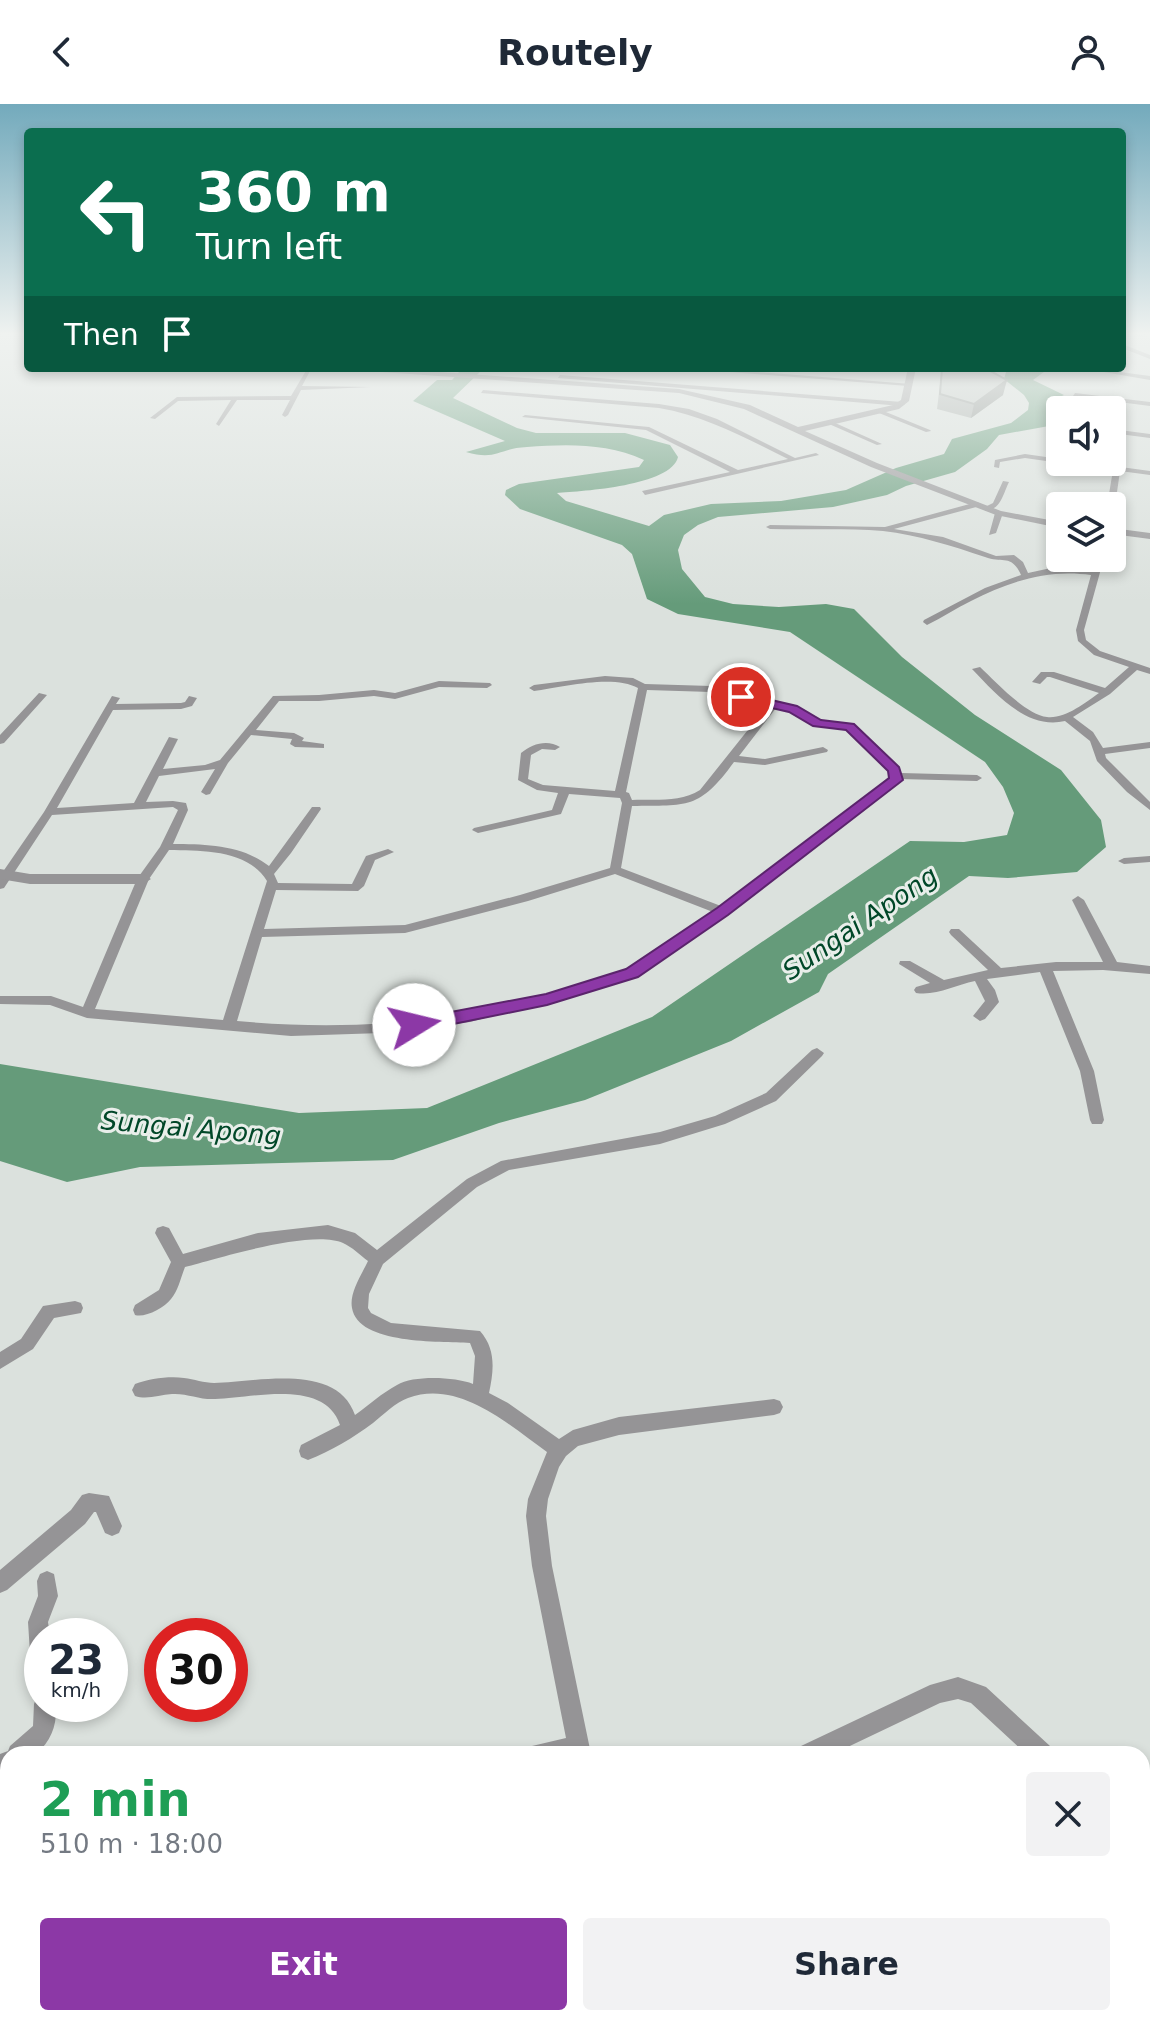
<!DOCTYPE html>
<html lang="en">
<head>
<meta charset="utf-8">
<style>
  body { margin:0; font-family:"DejaVu Sans",sans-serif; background:#f2f2f3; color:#1f2937; height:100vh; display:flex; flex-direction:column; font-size:30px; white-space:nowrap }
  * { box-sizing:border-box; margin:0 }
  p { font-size:26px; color:#747a83 }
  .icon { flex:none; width:44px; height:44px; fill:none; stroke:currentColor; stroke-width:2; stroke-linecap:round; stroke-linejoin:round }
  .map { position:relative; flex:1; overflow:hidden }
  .sheet { position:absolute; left:0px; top:1642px; width:1150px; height:280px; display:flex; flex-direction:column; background:#fff; border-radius:24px 24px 0 0; box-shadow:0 4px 12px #0003 }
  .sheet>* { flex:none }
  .top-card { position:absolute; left:24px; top:24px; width:1102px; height:244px; border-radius:8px; box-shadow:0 4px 12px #0003; background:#0b6e4f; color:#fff; overflow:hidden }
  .controls { position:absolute; left:1046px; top:292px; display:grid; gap:16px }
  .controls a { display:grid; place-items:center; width:80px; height:80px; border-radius:8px; background:#fff; box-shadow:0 4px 12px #0003; font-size:40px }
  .speed { position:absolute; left:24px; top:1514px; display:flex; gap:16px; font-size:40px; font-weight:700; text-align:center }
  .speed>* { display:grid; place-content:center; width:104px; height:104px; border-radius:50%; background:#fff; box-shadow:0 4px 12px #0003; line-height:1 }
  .speed small { font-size:20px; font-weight:400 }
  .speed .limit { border:12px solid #d22; background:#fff; color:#111 }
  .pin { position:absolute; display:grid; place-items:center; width:68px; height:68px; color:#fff; margin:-34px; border:4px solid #fff; border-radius:50%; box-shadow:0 2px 8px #0007 }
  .me { position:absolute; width:88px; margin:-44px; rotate:81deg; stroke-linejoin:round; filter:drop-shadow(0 0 6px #0008) }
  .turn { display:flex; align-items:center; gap:28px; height:168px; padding:0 40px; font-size:36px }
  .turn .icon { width:104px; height:104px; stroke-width:2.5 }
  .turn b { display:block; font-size:56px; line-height:68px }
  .then { display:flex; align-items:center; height:76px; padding:0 40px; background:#0003; gap:16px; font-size:30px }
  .round { display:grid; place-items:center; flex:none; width:84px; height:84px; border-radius:8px; background:#f2f2f3 }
  .head { display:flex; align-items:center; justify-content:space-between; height:136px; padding:0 40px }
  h1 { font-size:48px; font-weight:700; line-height:60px; color:#1e9e55 }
  .cta { display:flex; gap:16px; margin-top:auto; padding:16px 40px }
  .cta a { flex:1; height:92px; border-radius:8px; background:#8c38a6; color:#fff; font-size:32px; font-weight:700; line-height:92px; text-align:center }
  .cta a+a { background:#f2f2f3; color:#1f2937 }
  header { display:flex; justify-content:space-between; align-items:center; height:104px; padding:0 40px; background:#fff; font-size:36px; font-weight:700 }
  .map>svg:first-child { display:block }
  .water { fill:#659b7a }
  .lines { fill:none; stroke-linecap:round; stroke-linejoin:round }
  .minor { fill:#959496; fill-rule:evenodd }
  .tertiary { fill:#959496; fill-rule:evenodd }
  .wall { fill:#a5aaa7 }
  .shaded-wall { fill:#868b88 }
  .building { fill:#c0c6c2; stroke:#868b88; stroke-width:2 }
  .route { fill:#8c38a6; stroke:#5b246c; stroke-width:2 }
  .labels { text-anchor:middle; stroke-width:6; stroke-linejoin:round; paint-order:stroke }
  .far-water-label { font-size:26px; font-style:italic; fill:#004728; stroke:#e9eeea }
</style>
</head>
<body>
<header><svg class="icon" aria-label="back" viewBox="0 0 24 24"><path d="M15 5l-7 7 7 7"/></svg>Routely<svg class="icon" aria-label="person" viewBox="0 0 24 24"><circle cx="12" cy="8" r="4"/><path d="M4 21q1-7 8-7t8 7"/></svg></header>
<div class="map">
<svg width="1150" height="1922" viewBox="0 0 1150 1922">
  <rect width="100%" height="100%" fill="#dbe1dd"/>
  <path class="water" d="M454 264H475L480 268 453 294 517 324 536 329H625L670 341 678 353C671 382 583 387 557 389L566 397 649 422 664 411 711 400 781 397 846 386 896 364 944 350 952 335 1011 319 1028 306 1029 299 1024 291 1004 275 1006 268 1014 264 1048 265 1033 276 1064 291 1056 295 1057 300 1071 306H1060V320L999 331 987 345 955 368 906 382 887 391 833 403 718 413 698 421 684 431 678 446 682 465 705 493 733 500 779 503 826 500 854 505 902 553 975 611 1061 666 1101 716 1106 743 1077 768 1008 774 969 772 828 870 819 888 731 937 585 996 499 1019 393 1056 140 1063 67 1078 0 1057V960L299 1009 427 1004 652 913 910 737 964 738 1007 731 1014 709 1003 683 985 658 790 528 678 510 647 495 632 450 622 441 520 405 505 391 506 386 519 380 639 363 644 356C607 339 567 340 527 343 499 344 497 357 466 348L505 337 413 297 437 276H452L459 268Z"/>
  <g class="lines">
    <path class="minor" d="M1135 231H1144L1141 233Z
      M1122 240 1150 251V255L1122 244Z
      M680 264H707L911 280 908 282Z
      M1089 264 1150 272V276L1092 266Z
      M307 265 310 267 302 282 371 283 301 286 288 311 285 313 282 311 290 296H237L219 322 216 320 231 296 178 297 155 315 150 314 177 293 291 292Z
      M560 271 902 298 905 300 902 302 558 274Z
      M483 286 659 300 689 305 717 315 795 354 816 349 819 351 645 391 642 387 730 368 646 326 522 313 525 311 649 323 738 366 788 355C745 334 706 312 659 304L481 289Z
      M1075 289 1150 298V302L1073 292Z
      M881 306 930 326 931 327 926 328 879 309Z
      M829 318H833L882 340 877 341 829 320Z
      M1112 325 1150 330V334L1112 329Z
      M1025 350 1060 355V358H1063L1060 359 1025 354 1000 358 999 364 994 363 995 356Z
      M1066 358H1084L1150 367V371L1120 367 1115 402 1112 404V402H1107L1113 366Z
      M1003 377 1009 378C1003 390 1001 406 985 407V403L993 399Z
      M977 398 981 400 980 402 894 425 943 433 996 452 1014 451 1023 458 1028 469 1051 464 1093 466 1096 454H1104L1084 526 1086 536 1100 547 1150 564V570L1137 566 1110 590 1073 613 1093 628 1103 644 1150 638V644L1105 650 1106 654 1150 698V706L1127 688 1097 657 1090 637 1065 617C1027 626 996 590 972 565L980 563C995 577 1026 611 1047 613 1065 615 1085 599 1099 589L1050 573H1047L1040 580 1032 578 1041 568H1054L1105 584 1129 563 1094 551 1078 537 1076 526 1091 471C1048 465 1010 477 971 497 956 504 942 514 927 521L923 518 924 516 985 484 1021 471C1011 449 1003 460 985 453 952 442 918 431 883 427 846 424 807 426 770 425L766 423 770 421 885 423Z
      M999 407 1003 409 996 429 989 431 995 409Z
      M605 572 633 574 645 580 711 582 796 603 821 616 854 621 899 664 901 669 977 671 982 674 977 677 900 675C834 731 766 782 695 831 670 849 646 871 617 879L470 918 382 929 291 932 87 914 50 901 0 900V892H51L83 903 137 775 160 743 178 706 173 703 52 711 4 784 0 785V772L44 708 112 592 120 594 116 600 181 599 185 598 189 592 197 594 192 602 181 605 113 606 57 704 134 699 169 633 178 635 163 665 205 661 220 656 273 592 319 591 374 586 395 589 439 577 490 579 492 581 487 584 439 583 395 595 374 592 319 597H279L256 626 294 629 304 634 302 637 324 640V644L295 643 290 640 292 635 251 631 228 659 210 690 206 691 201 688 215 665 159 672 146 698 173 697 186 699 188 706 173 740C206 740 242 741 269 762L312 703H320L321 705 291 749 274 770 278 779 352 780 366 752 388 745 394 748 375 756 364 782 358 787 276 786 264 825 405 821 520 791 610 764 622 699 620 694 569 690 561 710 478 729 472 726 474 724 552 706 558 689 537 686 518 676 521 649C532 640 547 635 560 643L555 646 542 645 531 651 528 675 543 681 615 687 638 584C614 570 561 583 534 587L529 584 534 581ZM647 586 711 588 767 602 700 686C680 699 654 695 632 696L629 689 626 688ZM776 604 790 607 814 621 847 626 890 667 891 671 836 718 721 802 621 764 632 702C688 701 699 706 734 658L765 661 827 648 828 646 823 643 765 655 739 652ZM169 746C203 747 247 745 267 777L223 916 95 905 149 775ZM615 770 713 808 627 866 613 872C566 884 518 899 470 908 393 923 314 924 237 917L262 833 405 829 528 797Z
      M39 589 47 591 4 639 0 640V631Z
      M1150 752V758L1124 760 1118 757 1124 754Z
      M1078 792 1084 796 1117 858 1150 862V870L1103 866 1053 867 1094 967 1104 1016 1102 1020H1092L1090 1016 1080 967 1040 868 987 875 995 886 999 898 985 915 980 917 973 912 985 897 975 877C955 881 937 892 916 889L914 886 916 883 930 879 899 860 900 857H910L944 876 988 866 951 831 949 828 951 825H959L1001 864 1056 858H1103L1072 796Z
      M817 944 824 949 822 952 776 997 725 1020 660 1040 509 1066 477 1083 383 1160 369 1190 368 1204 371 1209 391 1219 480 1227C496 1245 494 1266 489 1289L508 1299 559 1335 573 1326 619 1313 774 1295 780 1297 783 1303 780 1309 774 1311 619 1331 578 1342 566 1352 559 1363 548 1395 546 1412 552 1462 591 1650H529L532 1642 566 1634 532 1462 526 1412 528 1395 547 1348C509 1321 459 1275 408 1294 396 1298 383 1311 373 1319 353 1334 331 1347 308 1356L301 1353 299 1347 301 1341 340 1321C325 1274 252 1294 215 1295 200 1296 187 1289 172 1290 159 1291 147 1296 135 1292L132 1286 135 1280C149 1275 168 1272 184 1274 194 1275 204 1279 214 1279 256 1278 337 1258 355 1311 369 1301 382 1289 397 1281 414 1271 455 1273 473 1280L475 1252 470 1239C440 1237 358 1241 352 1204 349 1189 362 1170 368 1157 360 1151 352 1143 343 1139 312 1125 219 1154 185 1163 181 1173 178 1187 171 1195 164 1204 145 1214 135 1211L133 1206 135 1201 159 1186 171 1158 155 1129 157 1124 163 1122 169 1124 183 1150 258 1129 328 1121 355 1129 377 1146 467 1075 501 1057 660 1028 715 1012 766 989 812 946Z
      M75 1197 81 1199 83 1204 81 1209 54 1214 33 1245 0 1265V1248L21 1235 43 1202Z
      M89 1389 109 1392 122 1422 119 1429 112 1432 105 1429 96 1408H94L85 1420 7 1486 0 1489V1466L71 1406 82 1391Z
      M47 1467 54 1470 58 1492 48 1518 50 1532H42V1576L35 1572 31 1565 28 1518 38 1492 37 1477 40 1470Z
      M958 1573 986 1583 1050 1642 1053 1650H1026L971 1599 958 1595 940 1599 833 1650H798L801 1642 930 1581Z
      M42 1590V1600H56C57 1621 52 1636 36 1650H8V1673L0 1676V1650L8 1647 10 1642 33 1622 34 1600 37 1592Z
      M8 1852V1877L0 1880V1855Z
      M901 1914H932L936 1922H905Z"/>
    <path class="tertiary" d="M384 264 679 285 750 301 798 323 893 301 901 296 908 264H916L909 297 899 305 805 327 877 359 1001 407 1060 418V424L996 411 871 363 744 305 679 289 381 268H131Z
      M1112 424 1150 429V435L1112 430Z
      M0 765 30 770H143L151 775 143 780H30L0 775Z"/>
  </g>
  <path class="wall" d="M942 264 1003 291 971 314 937 305Z"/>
  <path class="shaded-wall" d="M1007 276 1003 291 971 314 974 300Z"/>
  <path class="building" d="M942 264H985L1007 276 974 300 940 290Z"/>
  <linearGradient id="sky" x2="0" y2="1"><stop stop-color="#73aabc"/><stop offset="0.46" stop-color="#eff2f0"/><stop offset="1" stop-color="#eff2f0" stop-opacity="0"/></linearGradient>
  <rect width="1150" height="500" fill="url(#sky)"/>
  <path class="route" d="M741 589 797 602 821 616 854 620 899 663 903 676 728 811 638 873 547 901 414 928 408 926 406 921 408 917 414 915 546 890 626 865 717 804 889 674 888 667 846 626 813 622 789 608 737 596V590Z"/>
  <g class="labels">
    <g class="far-water-label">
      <text transform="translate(860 819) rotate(-34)" y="9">Sungai Apong</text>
      <text transform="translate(191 1024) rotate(5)" y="9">Sungai Apong</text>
    </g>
  </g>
</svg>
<div class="controls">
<a><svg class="icon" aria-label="sound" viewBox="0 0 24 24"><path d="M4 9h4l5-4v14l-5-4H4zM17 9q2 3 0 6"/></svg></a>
<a><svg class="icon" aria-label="layers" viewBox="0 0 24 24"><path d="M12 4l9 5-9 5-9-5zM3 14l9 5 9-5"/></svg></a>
</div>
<div class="speed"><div>23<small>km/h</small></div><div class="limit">30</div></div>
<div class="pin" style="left:741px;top:593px;background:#d93025"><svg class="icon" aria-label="arrive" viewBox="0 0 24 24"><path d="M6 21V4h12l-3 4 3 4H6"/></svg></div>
<svg class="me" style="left:414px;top:921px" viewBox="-20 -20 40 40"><circle r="19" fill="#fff"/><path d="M0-13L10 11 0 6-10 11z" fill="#8c38a6"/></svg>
<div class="top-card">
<div class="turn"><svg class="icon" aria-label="left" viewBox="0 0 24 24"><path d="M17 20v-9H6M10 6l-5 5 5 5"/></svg><div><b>360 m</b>Turn left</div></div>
<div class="then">Then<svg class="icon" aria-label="arrive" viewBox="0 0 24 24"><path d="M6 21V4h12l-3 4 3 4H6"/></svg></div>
</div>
<section class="sheet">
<div class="head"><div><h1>2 min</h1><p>510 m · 18:00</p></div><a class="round"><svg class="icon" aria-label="close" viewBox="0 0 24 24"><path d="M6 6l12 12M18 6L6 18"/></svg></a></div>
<div class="cta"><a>Exit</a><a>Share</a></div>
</section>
</div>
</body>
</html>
